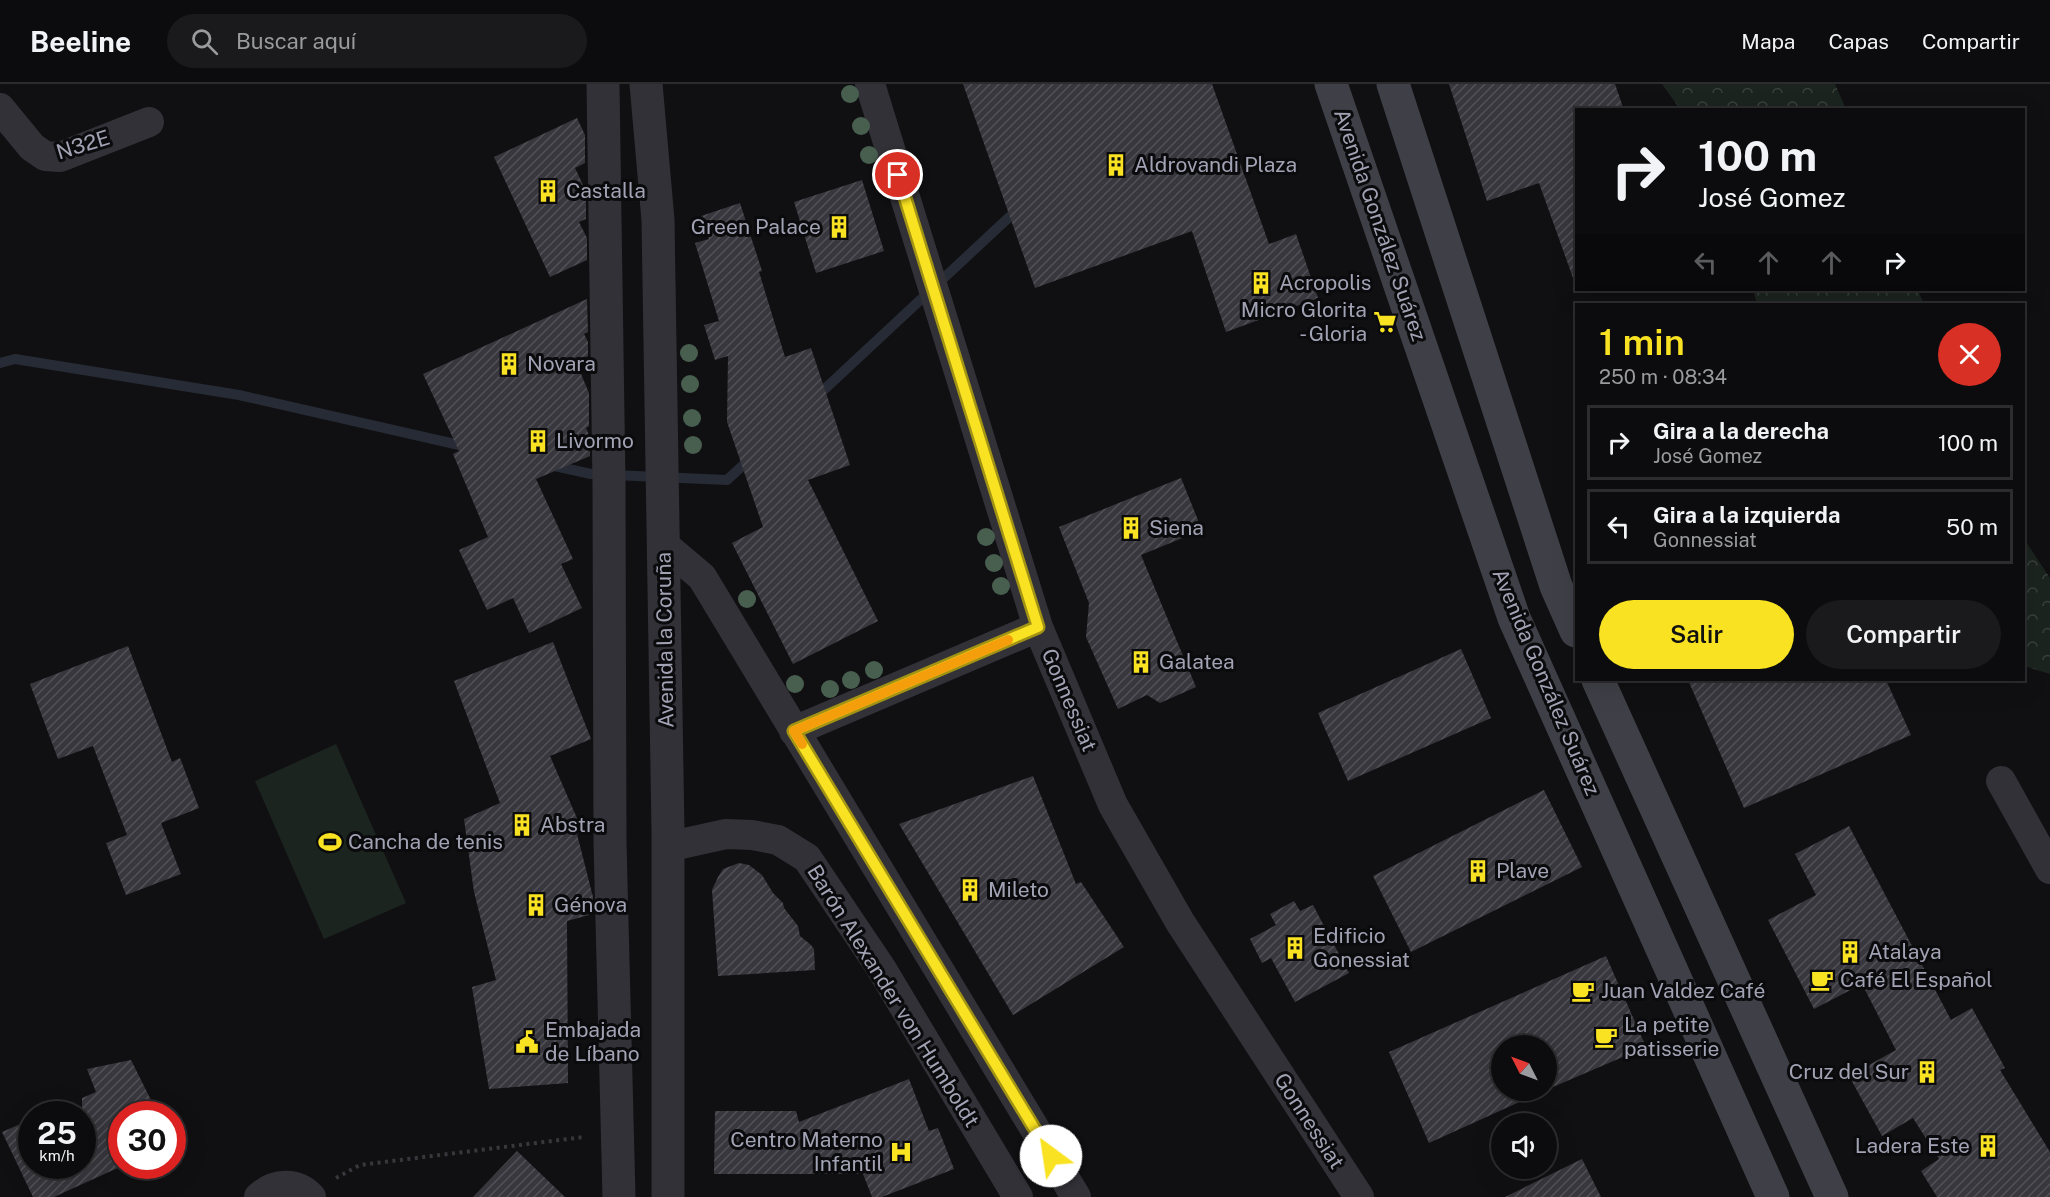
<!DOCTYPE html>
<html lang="es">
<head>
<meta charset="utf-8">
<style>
  body { margin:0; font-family:"Public Sans",sans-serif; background:#1a1a1c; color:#f1f3f6; height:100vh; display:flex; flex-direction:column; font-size:22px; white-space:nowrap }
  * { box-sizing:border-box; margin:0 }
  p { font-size:20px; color:#9a9b9e }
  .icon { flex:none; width:33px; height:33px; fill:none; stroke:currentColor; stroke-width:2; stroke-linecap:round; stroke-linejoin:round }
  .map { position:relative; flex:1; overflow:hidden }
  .panel { position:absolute; left:1575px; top:219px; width:450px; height:378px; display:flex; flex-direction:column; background:#0c0c0e; border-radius:0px; box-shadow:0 6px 24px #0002,0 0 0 2px #2c2c2e }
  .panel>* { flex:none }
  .hud { position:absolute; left:1575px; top:24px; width:450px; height:183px; border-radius:0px; box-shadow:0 6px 24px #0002,0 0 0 2px #2c2c2e; background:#0c0c0e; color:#f1f3f6; overflow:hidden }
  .needle { width:39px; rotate:312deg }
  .fabs { position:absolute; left:1491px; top:951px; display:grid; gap:12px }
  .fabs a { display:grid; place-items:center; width:66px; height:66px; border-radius:50%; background:#0c0c0e; box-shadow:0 6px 24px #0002,0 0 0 2px #2c2c2e; font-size:30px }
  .speed { position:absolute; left:18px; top:1017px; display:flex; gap:12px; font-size:30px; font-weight:700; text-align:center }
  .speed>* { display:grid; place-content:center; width:78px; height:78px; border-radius:50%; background:#0c0c0e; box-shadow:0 6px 24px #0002,0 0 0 2px #2c2c2e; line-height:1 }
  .speed small { font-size:15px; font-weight:400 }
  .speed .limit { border:9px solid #d22; background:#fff; color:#111 }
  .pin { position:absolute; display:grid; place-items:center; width:51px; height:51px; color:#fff; margin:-26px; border:3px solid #fff; border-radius:50%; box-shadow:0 2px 6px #0007 }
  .me { position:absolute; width:66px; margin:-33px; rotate:329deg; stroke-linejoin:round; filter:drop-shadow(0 0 4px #0008) }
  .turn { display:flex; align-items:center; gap:21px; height:126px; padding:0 24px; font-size:27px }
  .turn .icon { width:78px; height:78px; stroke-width:2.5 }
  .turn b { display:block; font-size:42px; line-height:51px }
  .lanes { display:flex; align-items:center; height:57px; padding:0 24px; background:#0003; justify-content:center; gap:30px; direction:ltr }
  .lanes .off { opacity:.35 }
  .round { display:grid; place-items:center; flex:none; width:63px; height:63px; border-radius:32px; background:#1a1a1c }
  .overview { display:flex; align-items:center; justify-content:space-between; height:102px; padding:0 24px }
  h1 { font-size:36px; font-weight:600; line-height:45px; color:#f9e221 }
  .primary-button { display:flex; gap:12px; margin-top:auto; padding:12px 24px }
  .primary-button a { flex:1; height:69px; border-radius:36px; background:#f9e221; color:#111; font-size:24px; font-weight:600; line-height:69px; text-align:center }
  .primary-button a+a { background:#1a1a1c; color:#f1f3f6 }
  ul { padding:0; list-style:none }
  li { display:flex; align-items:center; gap:18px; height:75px; margin:0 12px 9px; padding:0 12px; border:3px solid #2c2c2e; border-radius:0px }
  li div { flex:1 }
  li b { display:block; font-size:22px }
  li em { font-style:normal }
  header { display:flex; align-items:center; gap:36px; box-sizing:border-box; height:84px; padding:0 30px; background:#0c0c0e; border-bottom:2px solid #2c2c2e }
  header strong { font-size:28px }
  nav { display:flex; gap:33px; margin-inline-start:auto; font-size:21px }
  .search { width:420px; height:54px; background:#1a1a1c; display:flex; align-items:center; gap:15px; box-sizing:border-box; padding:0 21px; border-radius:33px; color:#9a9b9e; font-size:22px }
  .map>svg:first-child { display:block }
  .forest { fill:url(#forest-crowns) }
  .park { fill:#1c241f }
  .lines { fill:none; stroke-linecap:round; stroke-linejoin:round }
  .stream { stroke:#262b35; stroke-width:10 }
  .building { fill:url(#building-hatch) }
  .path { stroke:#37373e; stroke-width:4; stroke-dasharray:3 4.5; stroke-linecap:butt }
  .minor { stroke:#313137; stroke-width:30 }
  .tertiary { stroke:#313137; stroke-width:33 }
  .secondary { stroke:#3f3f47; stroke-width:33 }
  .tree { fill:#485f50 }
  .route-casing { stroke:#a29315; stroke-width:15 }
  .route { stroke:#f9e221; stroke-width:10 }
  .slow { stroke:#f59e0b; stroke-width:10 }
  .labels { text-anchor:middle; stroke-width:6; stroke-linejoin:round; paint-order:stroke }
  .street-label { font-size:21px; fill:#a1a2b3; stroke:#0b0b0d }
  .poi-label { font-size:21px; fill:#a1a2b3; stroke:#0b0b0d; text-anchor:start }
</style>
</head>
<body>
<header>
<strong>Beeline</strong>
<div class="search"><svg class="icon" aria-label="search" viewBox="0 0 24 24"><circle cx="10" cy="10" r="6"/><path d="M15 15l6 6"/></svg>Buscar aquí</div>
<nav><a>Mapa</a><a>Capas</a><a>Compartir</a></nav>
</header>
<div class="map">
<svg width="2050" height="1113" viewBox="0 0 2050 1113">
  <defs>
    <pattern id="forest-crowns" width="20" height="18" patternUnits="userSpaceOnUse" patternTransform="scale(1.5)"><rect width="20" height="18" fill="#1c241f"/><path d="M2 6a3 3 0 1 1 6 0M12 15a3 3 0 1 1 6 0" fill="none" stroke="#3a413d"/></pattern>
    <pattern id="building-hatch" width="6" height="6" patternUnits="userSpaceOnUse" patternTransform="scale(1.5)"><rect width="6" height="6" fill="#38373d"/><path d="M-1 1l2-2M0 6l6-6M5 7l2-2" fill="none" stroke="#525157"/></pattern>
  </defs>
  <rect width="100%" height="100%" fill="#101012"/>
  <path class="forest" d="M1662 0H1835L1846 25H1680Z
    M1753 206H1918L1924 220H1757Z
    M2024 455 2050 494V590L2024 582Z"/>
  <path class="park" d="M336 660 406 819 324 855 255 697Z"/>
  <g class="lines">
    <path class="stream" d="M0 279 15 275 239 311 468 363
      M814 315 1020 123
      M550 381 591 390 727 396 752 373"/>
  </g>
  <path class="building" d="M963 0H1212L1269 160 1296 150 1318 214 1226 248 1192 147 1035 204Z
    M1449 0H1615L1624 26H1576V193L1573 194 1539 99 1487 117Z
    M577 34 585 51V79L575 84 586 107V135L579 138 587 154V176L550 193 494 73Z
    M862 96 884 167 816 189 794 118Z
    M740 119 762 187 759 188 785 273 811 264 850 381 808 396 878 537 793 580 732 459 763 443 727 338 728 272 715 276 704 241 719 237 695 159 709 155 701 132Z
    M587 215 588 248 584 250 588 258V272L576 278 589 309V342L586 344 590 353V372L536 395 573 475 561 480 582 524 529 549 513 514 487 526 459 466 488 453 453 370 459 367 423 290Z
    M1181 394 1202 446 1141 471 1196 603 1160 619 1147 611 1118 625 1086 553 1089 519 1059 443Z
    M553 558 591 655 550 672 583 748 577 750 593 813V830L567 837 568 999 489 1005 472 903 496 896 474 808 464 735 500 719 454 597Z
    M128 562 172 678 180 674 199 724 161 739 181 790 126 811 106 759 127 751 93 662 58 675 30 600Z
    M1461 565 1491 634 1348 697 1318 629Z
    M1688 596H1886L1911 651 1744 724Z
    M1033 692 1076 800 1081 798 1124 863 1013 931 899 740Z
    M1544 706 1582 783 1411 868 1373 792Z
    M1849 742 1951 936 1972 924 2005 984 2000 986 2050 1068V1113H1937L1921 1087 1939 1075 1913 1034 1882 1052 1849 992 1896 966 1862 900 1814 925 1768 836 1816 811 1795 770Z
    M739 779 749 781 762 791 773 809 783 819 784 824 798 842 800 852 811 861 814 865 815 886 718 892 712 806 718 793 723 785Z
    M1294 817 1300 827 1313 821 1349 889 1295 918 1271 874 1262 879 1250 855 1276 841 1270 830Z
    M1606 872 1646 963 1546 1006V962H1502V1006H1546L1429 1059 1389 968Z
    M131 976 158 1030H122V1082L54 1113H33L2 1048 32 1035V1082H82V1014L96 1008 87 985Z
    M909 995 929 1047 938 1044 954 1085 882 1113H872L863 1090H714L715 1027H796L799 1038Z
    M517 1067 565 1113H473Z
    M1582 1075 1601 1113H1505Z"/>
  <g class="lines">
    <path class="path" d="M336 1094 360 1081 584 1053"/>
    <path class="minor" d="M870 0 1038 543 1113 721 1180 838 1359 1113
      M0 24 32 63 45 72 60 73 149 38
      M664 461 702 493 1076 1113
      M794 647 1038 543
      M2001 697 2050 785
      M667 763 726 750 752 751 778 756 807 774 881 884 1018 1113
      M259 1113C274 1099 296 1097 311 1113"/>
    <path class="tertiary" d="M603 0 609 399 610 758 619 1113
      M646 0 658 136 668 748V1113"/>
    <path class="secondary" d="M1331 0 1514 534 1773 1113
      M1393 0 1556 502 1576 547
      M1598 596 1832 1113"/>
  </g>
  <g class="tree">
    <circle cx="850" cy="10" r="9"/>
    <circle cx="861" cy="42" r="9"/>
    <circle cx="869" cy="71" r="9"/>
    <circle cx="689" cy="269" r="9"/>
    <circle cx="690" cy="300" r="9"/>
    <circle cx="692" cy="334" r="9"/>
    <circle cx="693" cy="361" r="9"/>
    <circle cx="986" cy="453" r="9"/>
    <circle cx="994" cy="479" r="9"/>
    <circle cx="1001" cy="502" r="9"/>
    <circle cx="747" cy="515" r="9"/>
    <circle cx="874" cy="586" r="9"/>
    <circle cx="851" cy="596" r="9"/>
    <circle cx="795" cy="600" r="9"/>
    <circle cx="830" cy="605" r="9"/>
  </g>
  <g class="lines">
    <g class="route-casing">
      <path id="route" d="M898 91 1038 543 794 647 1051 1072"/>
    </g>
    <use href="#route" class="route"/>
    <path class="slow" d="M802 660 794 647 1008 556"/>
  </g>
  <defs>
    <g id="building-bare" transform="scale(1.8)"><path d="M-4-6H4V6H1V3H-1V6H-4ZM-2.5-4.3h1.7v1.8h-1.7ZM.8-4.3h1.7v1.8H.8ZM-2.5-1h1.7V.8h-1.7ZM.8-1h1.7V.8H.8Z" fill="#f9e221" stroke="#0b0b0d" stroke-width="2.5" paint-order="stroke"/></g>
    <g id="supermarket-bare" transform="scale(1.8)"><path d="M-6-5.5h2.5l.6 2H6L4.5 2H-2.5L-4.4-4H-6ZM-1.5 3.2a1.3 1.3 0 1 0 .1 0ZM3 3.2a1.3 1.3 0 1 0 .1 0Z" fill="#f9e221" stroke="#0b0b0d" stroke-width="2.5" paint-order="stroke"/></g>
    <g id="stadium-bare" transform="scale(1.8)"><path d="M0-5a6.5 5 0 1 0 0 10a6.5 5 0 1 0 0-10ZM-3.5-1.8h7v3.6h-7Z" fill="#f9e221" stroke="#0b0b0d" stroke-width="2.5" paint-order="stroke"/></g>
    <g id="cafe-bare" transform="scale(1.8)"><path d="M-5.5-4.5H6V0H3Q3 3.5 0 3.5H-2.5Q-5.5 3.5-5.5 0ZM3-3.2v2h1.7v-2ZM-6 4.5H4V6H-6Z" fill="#f9e221" stroke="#0b0b0d" stroke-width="2.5" paint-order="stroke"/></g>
    <g id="civic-bare" transform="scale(1.8)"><path d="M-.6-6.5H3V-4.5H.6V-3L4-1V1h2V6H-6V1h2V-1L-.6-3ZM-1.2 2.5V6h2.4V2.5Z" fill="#f9e221" stroke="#0b0b0d" stroke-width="2.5" paint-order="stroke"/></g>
    <g id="hospital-bare" transform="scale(1.8)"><path d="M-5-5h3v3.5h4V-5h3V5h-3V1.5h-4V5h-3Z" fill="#f9e221" stroke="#0b0b0d" stroke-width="2.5" paint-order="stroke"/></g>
  </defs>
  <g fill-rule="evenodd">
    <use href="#building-bare" x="1116" y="81"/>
    <use href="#building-bare" x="548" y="107"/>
    <use href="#building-bare" x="839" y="143"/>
    <use href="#building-bare" x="1261" y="199"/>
    <use href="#supermarket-bare" x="1385" y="238"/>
    <use href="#building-bare" x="509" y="280"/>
    <use href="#building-bare" x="538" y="357"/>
    <use href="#building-bare" x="1131" y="444"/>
    <use href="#building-bare" x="1141" y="578"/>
    <use href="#building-bare" x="522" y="741"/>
    <use href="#stadium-bare" x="330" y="758"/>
    <use href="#building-bare" x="1478" y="787"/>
    <use href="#building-bare" x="970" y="806"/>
    <use href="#building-bare" x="536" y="821"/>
    <use href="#building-bare" x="1295" y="864"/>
    <use href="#building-bare" x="1850" y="868"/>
    <use href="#cafe-bare" x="1822" y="896"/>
    <use href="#cafe-bare" x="1583" y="907"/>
    <use href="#cafe-bare" x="1606" y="953"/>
    <use href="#civic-bare" x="527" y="958"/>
    <use href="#building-bare" x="1927" y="988"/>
    <use href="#building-bare" x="1988" y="1062"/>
    <use href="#hospital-bare" x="901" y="1068"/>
  </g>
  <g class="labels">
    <g class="street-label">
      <text transform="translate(83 61) rotate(-17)" y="7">N32E</text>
      <text transform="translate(1380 141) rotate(71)" y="7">Avenida González Suárez</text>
      <text transform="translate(665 556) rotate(-91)" y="7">Avenida la Coruña</text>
      <text transform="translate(1546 598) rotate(67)" y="7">Avenida González Suárez</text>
      <text transform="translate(1069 616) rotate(67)" y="7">Gonnessiat</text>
      <text transform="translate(893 912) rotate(58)" y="7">Barón Alexander von Humboldt</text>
      <text transform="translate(1309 1037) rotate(57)" y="7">Gonnessiat</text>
    </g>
    <g class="poi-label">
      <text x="1134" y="88">Aldrovandi Plaza</text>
      <text x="566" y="114">Castalla</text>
      <text x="821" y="150" text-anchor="end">Green Palace</text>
      <text x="1279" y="206">Acropolis</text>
      <text x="1367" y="233" text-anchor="end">Micro Glorita<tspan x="1367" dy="24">- Gloria</tspan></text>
      <text x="527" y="287">Novara</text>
      <text x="556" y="364">Livormo</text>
      <text x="1149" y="451">Siena</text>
      <text x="1159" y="585">Galatea</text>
      <text x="540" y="748">Abstra</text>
      <text x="348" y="765">Cancha de tenis</text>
      <text x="1496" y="794">Plave</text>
      <text x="988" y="813">Mileto</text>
      <text x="554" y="828">Génova</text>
      <text x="1313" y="859">Edificio<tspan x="1313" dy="24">Gonessiat</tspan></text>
      <text x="1868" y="875">Atalaya</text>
      <text x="1840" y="903">Café El Español</text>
      <text x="1601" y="914">Juan Valdez Café</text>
      <text x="1624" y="948">La petite<tspan x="1624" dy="24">patisserie</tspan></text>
      <text x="545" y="953">Embajada<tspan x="545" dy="24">de Líbano</tspan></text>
      <text x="1909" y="995" text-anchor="end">Cruz del Sur</text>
      <text x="883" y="1063" text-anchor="end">Centro Materno<tspan x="883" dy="24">Infantil</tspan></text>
      <text x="1970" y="1069" text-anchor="end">Ladera Este</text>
    </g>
  </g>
</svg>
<div class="fabs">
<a><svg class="needle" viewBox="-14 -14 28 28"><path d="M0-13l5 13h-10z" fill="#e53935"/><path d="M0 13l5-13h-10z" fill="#9a9b9e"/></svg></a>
<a><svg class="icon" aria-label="sound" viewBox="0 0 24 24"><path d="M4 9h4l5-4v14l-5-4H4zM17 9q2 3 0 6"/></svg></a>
</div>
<div class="speed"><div>25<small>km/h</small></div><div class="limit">30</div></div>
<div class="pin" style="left:898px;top:91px;background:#d93025"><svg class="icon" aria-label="arrive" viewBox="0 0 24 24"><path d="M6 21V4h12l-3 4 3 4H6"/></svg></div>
<svg class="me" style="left:1051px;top:1072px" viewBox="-20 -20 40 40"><circle r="19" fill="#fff"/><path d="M0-13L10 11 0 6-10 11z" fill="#f9e221"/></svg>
<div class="hud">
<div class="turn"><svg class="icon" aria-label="right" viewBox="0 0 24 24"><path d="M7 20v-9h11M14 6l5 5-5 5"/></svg><div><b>100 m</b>José Gomez</div></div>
<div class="lanes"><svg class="icon off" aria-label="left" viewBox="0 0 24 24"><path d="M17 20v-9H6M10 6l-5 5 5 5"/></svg><svg class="icon off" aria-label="ahead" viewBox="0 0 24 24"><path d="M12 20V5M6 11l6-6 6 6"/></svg><svg class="icon off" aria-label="ahead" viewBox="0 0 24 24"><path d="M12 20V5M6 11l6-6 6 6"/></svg><svg class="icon" aria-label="right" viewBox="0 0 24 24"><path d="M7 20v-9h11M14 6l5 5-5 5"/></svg></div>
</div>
<section class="panel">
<div class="overview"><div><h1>1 min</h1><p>250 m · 08:34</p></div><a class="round" style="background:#d93025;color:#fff"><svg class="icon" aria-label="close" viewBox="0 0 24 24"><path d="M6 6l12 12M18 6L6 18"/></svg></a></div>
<ul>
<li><svg class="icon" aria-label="right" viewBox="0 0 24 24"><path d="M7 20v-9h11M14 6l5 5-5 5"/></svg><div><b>Gira a la derecha</b><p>José Gomez</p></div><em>100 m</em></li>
<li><svg class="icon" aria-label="left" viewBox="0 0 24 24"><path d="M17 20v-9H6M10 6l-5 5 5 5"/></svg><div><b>Gira a la izquierda</b><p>Gonnessiat</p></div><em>50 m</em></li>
</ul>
<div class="primary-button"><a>Salir</a><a>Compartir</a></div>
</section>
</div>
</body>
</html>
